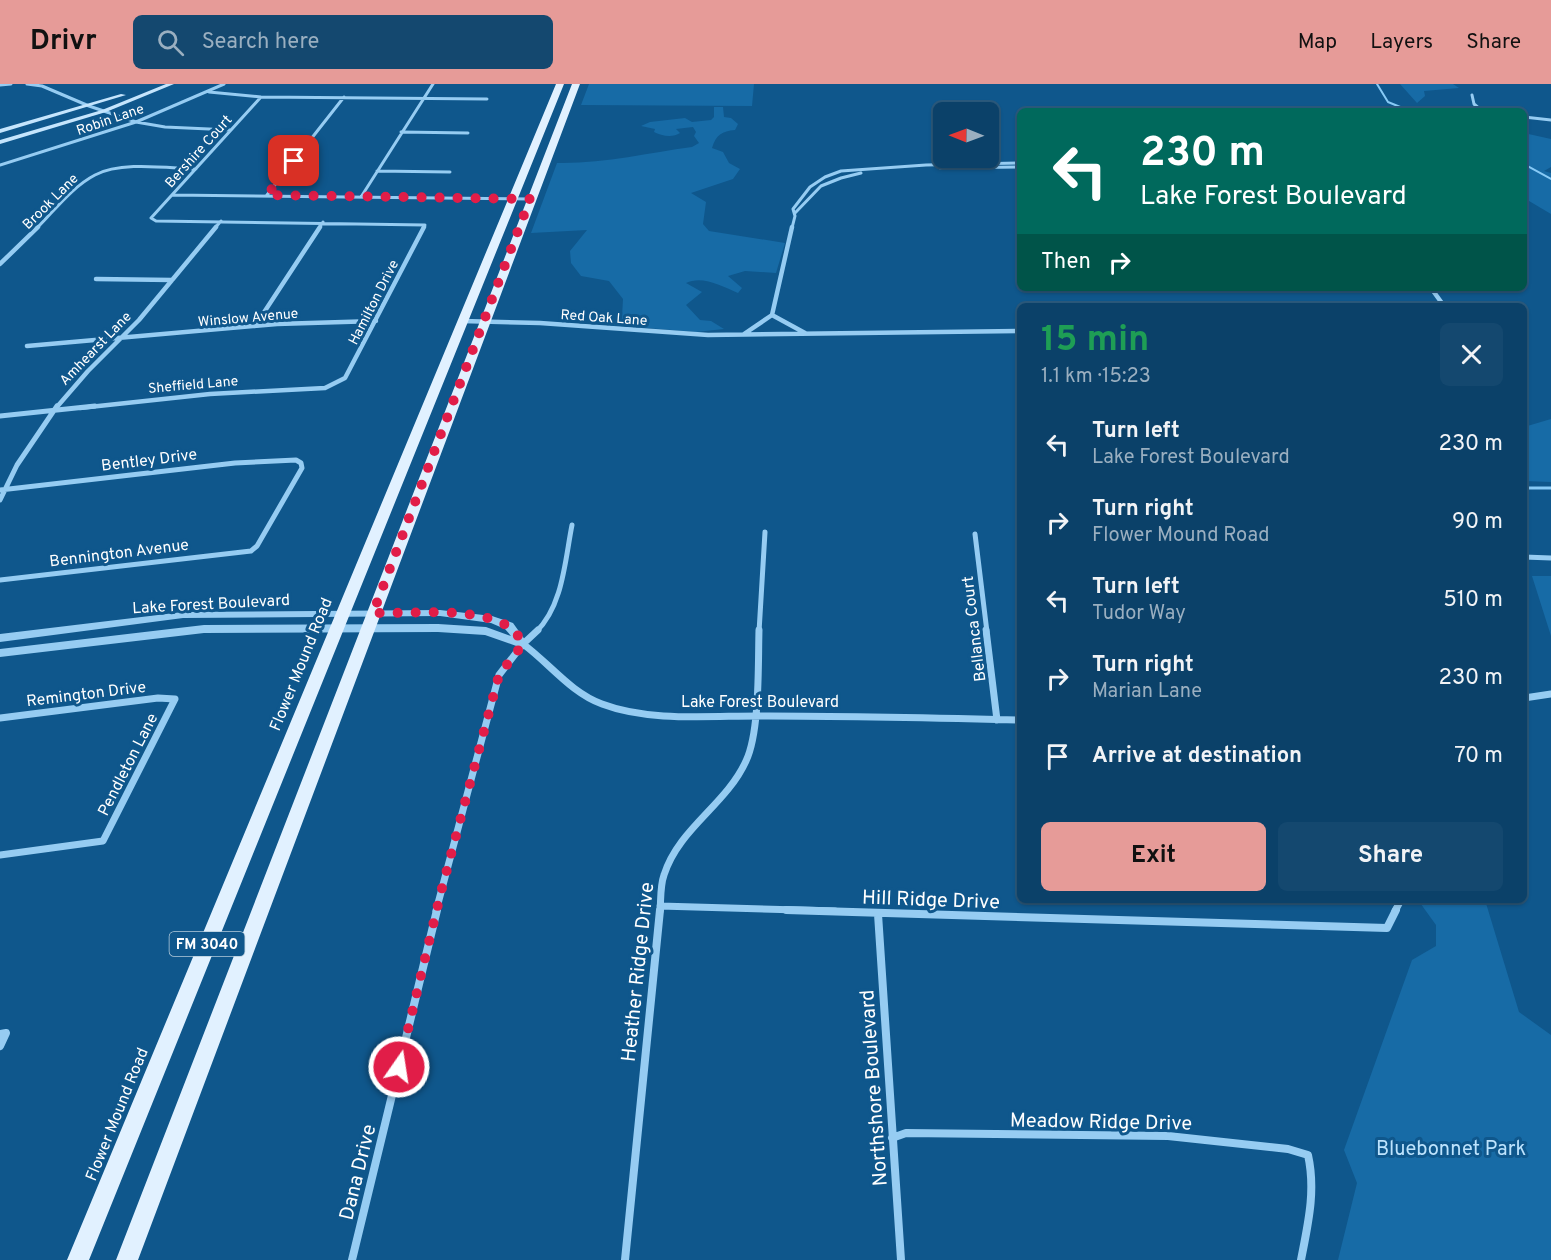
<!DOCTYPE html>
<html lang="en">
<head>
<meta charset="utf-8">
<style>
  body { margin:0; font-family:Overpass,sans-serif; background:#14486f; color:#f1f3f6; height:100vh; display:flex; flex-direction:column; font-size:22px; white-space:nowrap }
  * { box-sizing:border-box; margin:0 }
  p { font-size:20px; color:#9aafc0 }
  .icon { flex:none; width:33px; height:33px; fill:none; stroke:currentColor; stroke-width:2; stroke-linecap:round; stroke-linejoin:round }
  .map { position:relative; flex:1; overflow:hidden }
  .side { position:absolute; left:1017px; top:219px; width:510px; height:600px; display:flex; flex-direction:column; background:#0b4169; border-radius:9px; box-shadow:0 2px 4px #0004,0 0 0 2px #2b5a7d }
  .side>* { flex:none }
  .top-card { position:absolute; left:1017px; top:24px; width:510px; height:183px; border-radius:9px; box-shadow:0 2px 4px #0004,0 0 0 2px #2b5a7d; background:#00695c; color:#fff; overflow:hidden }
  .needle { width:39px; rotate:271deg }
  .buttons { position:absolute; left:933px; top:18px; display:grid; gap:12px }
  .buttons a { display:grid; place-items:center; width:66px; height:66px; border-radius:9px; background:#0b4169; box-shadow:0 2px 4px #0004,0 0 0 2px #2b5a7d; font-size:30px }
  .pin { position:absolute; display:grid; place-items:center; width:51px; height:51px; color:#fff; margin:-26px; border-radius:12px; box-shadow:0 3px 9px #0006 }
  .me { position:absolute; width:66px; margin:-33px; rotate:13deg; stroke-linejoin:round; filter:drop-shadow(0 0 4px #0008) }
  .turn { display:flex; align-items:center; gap:21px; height:126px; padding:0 24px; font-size:27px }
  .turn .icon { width:78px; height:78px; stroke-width:2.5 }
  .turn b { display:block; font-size:42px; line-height:51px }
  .then { display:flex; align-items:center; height:57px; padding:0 24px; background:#0003; gap:12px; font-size:22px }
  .round { display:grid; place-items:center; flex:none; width:63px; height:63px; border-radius:9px; background:#14486f }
  .summary { display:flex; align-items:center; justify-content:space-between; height:102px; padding:0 24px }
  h1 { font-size:36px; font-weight:700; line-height:45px; color:#1e9e55 }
  .cta { display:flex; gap:12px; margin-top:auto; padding:12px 24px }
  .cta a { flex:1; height:69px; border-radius:9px; background:#e69b98; color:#111; font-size:24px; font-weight:700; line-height:69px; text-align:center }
  .cta a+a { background:#14486f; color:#f1f3f6 }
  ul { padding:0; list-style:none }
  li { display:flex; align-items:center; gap:18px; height:78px; padding:0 24px }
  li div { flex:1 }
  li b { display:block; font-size:22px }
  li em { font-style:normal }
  header { display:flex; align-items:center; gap:36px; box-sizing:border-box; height:84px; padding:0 30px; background:#e69b98; color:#111 }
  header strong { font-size:28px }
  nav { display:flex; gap:33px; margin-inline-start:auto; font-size:21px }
  .search { width:420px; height:54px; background:#14486f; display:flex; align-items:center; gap:15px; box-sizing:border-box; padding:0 21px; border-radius:9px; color:#9aafc0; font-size:22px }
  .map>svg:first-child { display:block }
  .green { fill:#176ba6 }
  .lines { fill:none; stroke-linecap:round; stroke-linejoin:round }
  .stream-far1 { stroke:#87caf6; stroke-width:2 }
  .stream { stroke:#87caf6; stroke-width:3 }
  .minor-far4 { stroke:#96ccf2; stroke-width:3 }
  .minor-far3 { stroke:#96ccf2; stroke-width:4.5 }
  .minor-far2 { stroke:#96ccf2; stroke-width:5 }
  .minor-far1 { stroke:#96ccf2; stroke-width:7 }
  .minor { stroke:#96ccf2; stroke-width:8 }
  .tertiary { fill:#96ccf2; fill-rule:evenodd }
  .secondary { fill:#c5e5fd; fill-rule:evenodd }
  .primary { fill:#e1f1ff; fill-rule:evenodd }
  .route { stroke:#e11d48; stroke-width:10; stroke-dasharray:0 18 }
  .labels { text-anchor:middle; stroke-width:6; stroke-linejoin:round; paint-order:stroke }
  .far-street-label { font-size:14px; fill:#fff; stroke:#0f578c }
  .shield { fill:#0f578c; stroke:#b7cddc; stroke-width:1.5 }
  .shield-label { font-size:15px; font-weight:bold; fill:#fff }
  .street-label { font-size:16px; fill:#fff; stroke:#0f578c }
  .near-street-label { font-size:20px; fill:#fff; stroke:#0f578c }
  .near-park-label { font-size:20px; fill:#bde3fd; stroke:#0f578c }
</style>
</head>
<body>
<header>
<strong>Drivr</strong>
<div class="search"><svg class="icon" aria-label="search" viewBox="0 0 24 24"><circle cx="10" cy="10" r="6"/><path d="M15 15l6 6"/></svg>Search here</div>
<nav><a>Map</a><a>Layers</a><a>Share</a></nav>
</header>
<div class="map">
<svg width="1551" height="1176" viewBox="0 0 1551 1176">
  <rect width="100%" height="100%" fill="#0f578c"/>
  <path class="green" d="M589 0H754L752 22 581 21Z
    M1400 0H1453L1459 4 1424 7 1425 12 1417 19Z
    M714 23H723L724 33 731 34 738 40 735 46C722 47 716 51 712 64L723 68 729 79 740 85 733 95 691 109 706 118 703 140 709 147 785 159 776 189 745 187 728 192 742 204 738 209C722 202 702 191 686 199L702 208 686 221 700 236 711 237 724 245 696 248 612 241 622 233 623 215 609 197 581 192 571 179 570 167 587 146 531 149 557 79C603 80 647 69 692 63L699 59 694 52 696 48 693 43 676 45 680 49C673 54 661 52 654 48L655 45 641 42 650 38 685 34 692 38 711 36 714 33Z
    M1524 49 1551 55V83L1544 87 1551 89V130L1524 114Z
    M1551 335V398L1524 397V343Z
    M1532 492H1551V552Z
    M1418 816H1485L1519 928 1551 951V1176H1338L1357 1099 1344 1066 1412 876 1436 862V841Z"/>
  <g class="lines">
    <path class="stream-far1" d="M1377 0 1388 18 1410 27
      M1524 80 1551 95"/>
    <path class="stream" d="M1524 404H1551"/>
    <path class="minor-far4" d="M27 0 42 2 89 22 136 38 165 43 231 46
      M0 1 11 0
      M209 8 261 13 487 15
      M1472 11 1474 20 1482 27
      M261 13 151 134 156 137 425 141 423 144
      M1524 33 1551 36
      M401 48 468 49
      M0 81 136 38 224 0
      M940 84 1020 83
      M377 87 450 88
      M172 111 530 115
      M267 111 344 13
      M361 113 433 0
      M795 129 821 102 841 94 861 89
      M37 144C55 126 72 103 95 91 121 77 167 84 196 85
      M215 144 221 137
      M319 144 323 138
      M792 144 795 132 793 125 810 103 825 93 841 87 926 81 1020 79"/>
    <path class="minor-far3" d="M0 180 38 143
      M96 195 172 196
      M1431 204 1444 222
      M772 231 805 249
      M462 237 540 239 708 251 1020 247
      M255 242 320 143
      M744 250 772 231 792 143
      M27 262 277 240 376 237
      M56 324 88 287 139 236 216 143
      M80 324 210 310 325 304 345 294 424 143"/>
    <path class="minor-far2" d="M0 332 95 322
      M0 406 235 379 296 376 301 379 302 384 257 462 251 467 0 496
      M0 416 17 381 57 322
      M975 450 987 548
      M1524 473 1551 474
      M536 548C563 522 565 476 572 441
      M759 548 765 448"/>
    <path class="minor-far1" d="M986 546 997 636
      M523 560C549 579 571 609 602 620 652 639 717 631 769 632 853 632 936 634 1020 636
      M1524 614 1551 610
      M0 634 158 614 175 615 103 757 0 771
      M660 822 835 827
      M436 827 499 591 523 560 538 546
      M660 827C661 816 660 802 664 791 679 744 726 721 746 677 760 648 758 580 759 546
      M1395 827 1401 816"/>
    <path class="minor" d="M786 826 1387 844 1396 826
      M878 830 901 1176
      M0 950 6 949 0 962
      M892 1054 906 1049 1168 1052 1288 1065 1308 1071C1316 1107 1308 1140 1301 1176
      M352 1176 437 826
      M625 1176 660 826"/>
    <path class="tertiary" d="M440 526 492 532 513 539 528 560 527 563 522 564 485 551 438 548 204 549 0 573V565L204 541 438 540 486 543 511 552 505 545 491 539 440 532 183 534 0 558V550L183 528Z"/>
    <path class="secondary" d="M166 0H174L106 28 0 60V56L102 26Z
      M121 10 126 11 0 49V45Z"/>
    <path class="primary" d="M556 0H564L89 1176H67Z
      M572 0H580L138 1176H116Z"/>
  </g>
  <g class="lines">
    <path class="route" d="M294 77 267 111 530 115 373 529C414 530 471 522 508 542 515 545 519 554 523 560L499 591 441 808 399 983"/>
  </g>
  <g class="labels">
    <g class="far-street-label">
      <text transform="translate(110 35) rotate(-19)" y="5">Robin Lane</text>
      <text transform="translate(198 67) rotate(-48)" y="5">Bershire Court</text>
      <text transform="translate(50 117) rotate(-45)" y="5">Brook Lane</text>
      <text transform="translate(373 218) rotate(-63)" y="5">Hamilton Drive</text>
      <text transform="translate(248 233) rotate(-5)" y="5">Winslow Avenue</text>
      <text transform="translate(604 233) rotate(4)" y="5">Red Oak Lane</text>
      <text transform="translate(95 264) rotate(-46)" y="5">Amhearst Lane</text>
      <text transform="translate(193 300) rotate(-5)" y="5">Sheffield Lane</text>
    </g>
    <rect class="shield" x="169.5" y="848" width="75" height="24" rx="4.5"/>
    <g class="shield-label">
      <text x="207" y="865">FM 3040</text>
    </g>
    <g class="street-label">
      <text transform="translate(149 375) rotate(-7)" y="6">Bentley Drive</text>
      <text transform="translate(119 468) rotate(-7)" y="6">Bennington Avenue</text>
      <text transform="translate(211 519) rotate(-3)" y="6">Lake Forest Boulevard</text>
      <text transform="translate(973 545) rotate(-97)" y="6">Bellanca Court</text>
      <text transform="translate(300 580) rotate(-68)" y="6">Flower Mound Road</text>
      <text transform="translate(86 609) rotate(-7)" y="6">Remington Drive</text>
      <text x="760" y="623">Lake Forest Boulevard</text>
      <text transform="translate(127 680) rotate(-63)" y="6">Pendleton Lane</text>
      <text transform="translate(116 1030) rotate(-68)" y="6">Flower Mound Road</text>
    </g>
    <g class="near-street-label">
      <text transform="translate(931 815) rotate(2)" y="7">Hill Ridge Drive</text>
      <text transform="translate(637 888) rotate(-84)" y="7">Heather Ridge Drive</text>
      <text transform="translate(873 1004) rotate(-94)" y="7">Northshore Boulevard</text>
      <text transform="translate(1101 1037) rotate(1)" y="7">Meadow Ridge Drive</text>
      <text transform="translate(357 1088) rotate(-76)" y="7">Dana Drive</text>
    </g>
    <g class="near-park-label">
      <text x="1451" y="1071">Bluebonnet Park</text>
    </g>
  </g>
</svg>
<div class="buttons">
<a><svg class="needle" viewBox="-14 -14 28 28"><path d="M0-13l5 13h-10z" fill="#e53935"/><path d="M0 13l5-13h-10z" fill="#9aafc0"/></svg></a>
</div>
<div class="pin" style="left:294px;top:77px;background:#d93025"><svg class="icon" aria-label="arrive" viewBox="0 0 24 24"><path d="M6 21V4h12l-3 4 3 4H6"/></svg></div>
<svg class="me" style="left:399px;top:983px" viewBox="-20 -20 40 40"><circle r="17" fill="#e11d48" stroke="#fff" stroke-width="3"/><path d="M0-11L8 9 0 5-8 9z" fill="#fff"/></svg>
<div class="top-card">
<div class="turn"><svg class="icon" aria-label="left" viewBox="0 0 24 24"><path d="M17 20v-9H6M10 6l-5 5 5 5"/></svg><div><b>230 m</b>Lake Forest Boulevard</div></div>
<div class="then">Then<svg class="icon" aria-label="right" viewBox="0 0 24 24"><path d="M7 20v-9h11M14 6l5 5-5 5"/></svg></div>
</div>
<section class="side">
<div class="summary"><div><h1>15 min</h1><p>1.1 km · 15:23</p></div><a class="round"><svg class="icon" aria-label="close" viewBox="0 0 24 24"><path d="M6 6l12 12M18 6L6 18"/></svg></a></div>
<ul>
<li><svg class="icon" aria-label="left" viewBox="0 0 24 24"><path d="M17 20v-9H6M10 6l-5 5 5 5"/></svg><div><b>Turn left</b><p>Lake Forest Boulevard</p></div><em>230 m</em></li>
<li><svg class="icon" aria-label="right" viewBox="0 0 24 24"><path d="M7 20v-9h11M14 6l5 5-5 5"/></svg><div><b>Turn right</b><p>Flower Mound Road</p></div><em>90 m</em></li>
<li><svg class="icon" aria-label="left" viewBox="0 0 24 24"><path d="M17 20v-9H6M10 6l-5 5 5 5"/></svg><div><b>Turn left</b><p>Tudor Way</p></div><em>510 m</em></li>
<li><svg class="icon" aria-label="right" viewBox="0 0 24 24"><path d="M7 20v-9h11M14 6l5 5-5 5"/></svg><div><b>Turn right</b><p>Marian Lane</p></div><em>230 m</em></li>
<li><svg class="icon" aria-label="arrive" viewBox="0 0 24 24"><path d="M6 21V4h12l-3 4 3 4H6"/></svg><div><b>Arrive at destination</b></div><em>70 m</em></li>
</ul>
<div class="cta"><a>Exit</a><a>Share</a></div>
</section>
</div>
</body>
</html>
